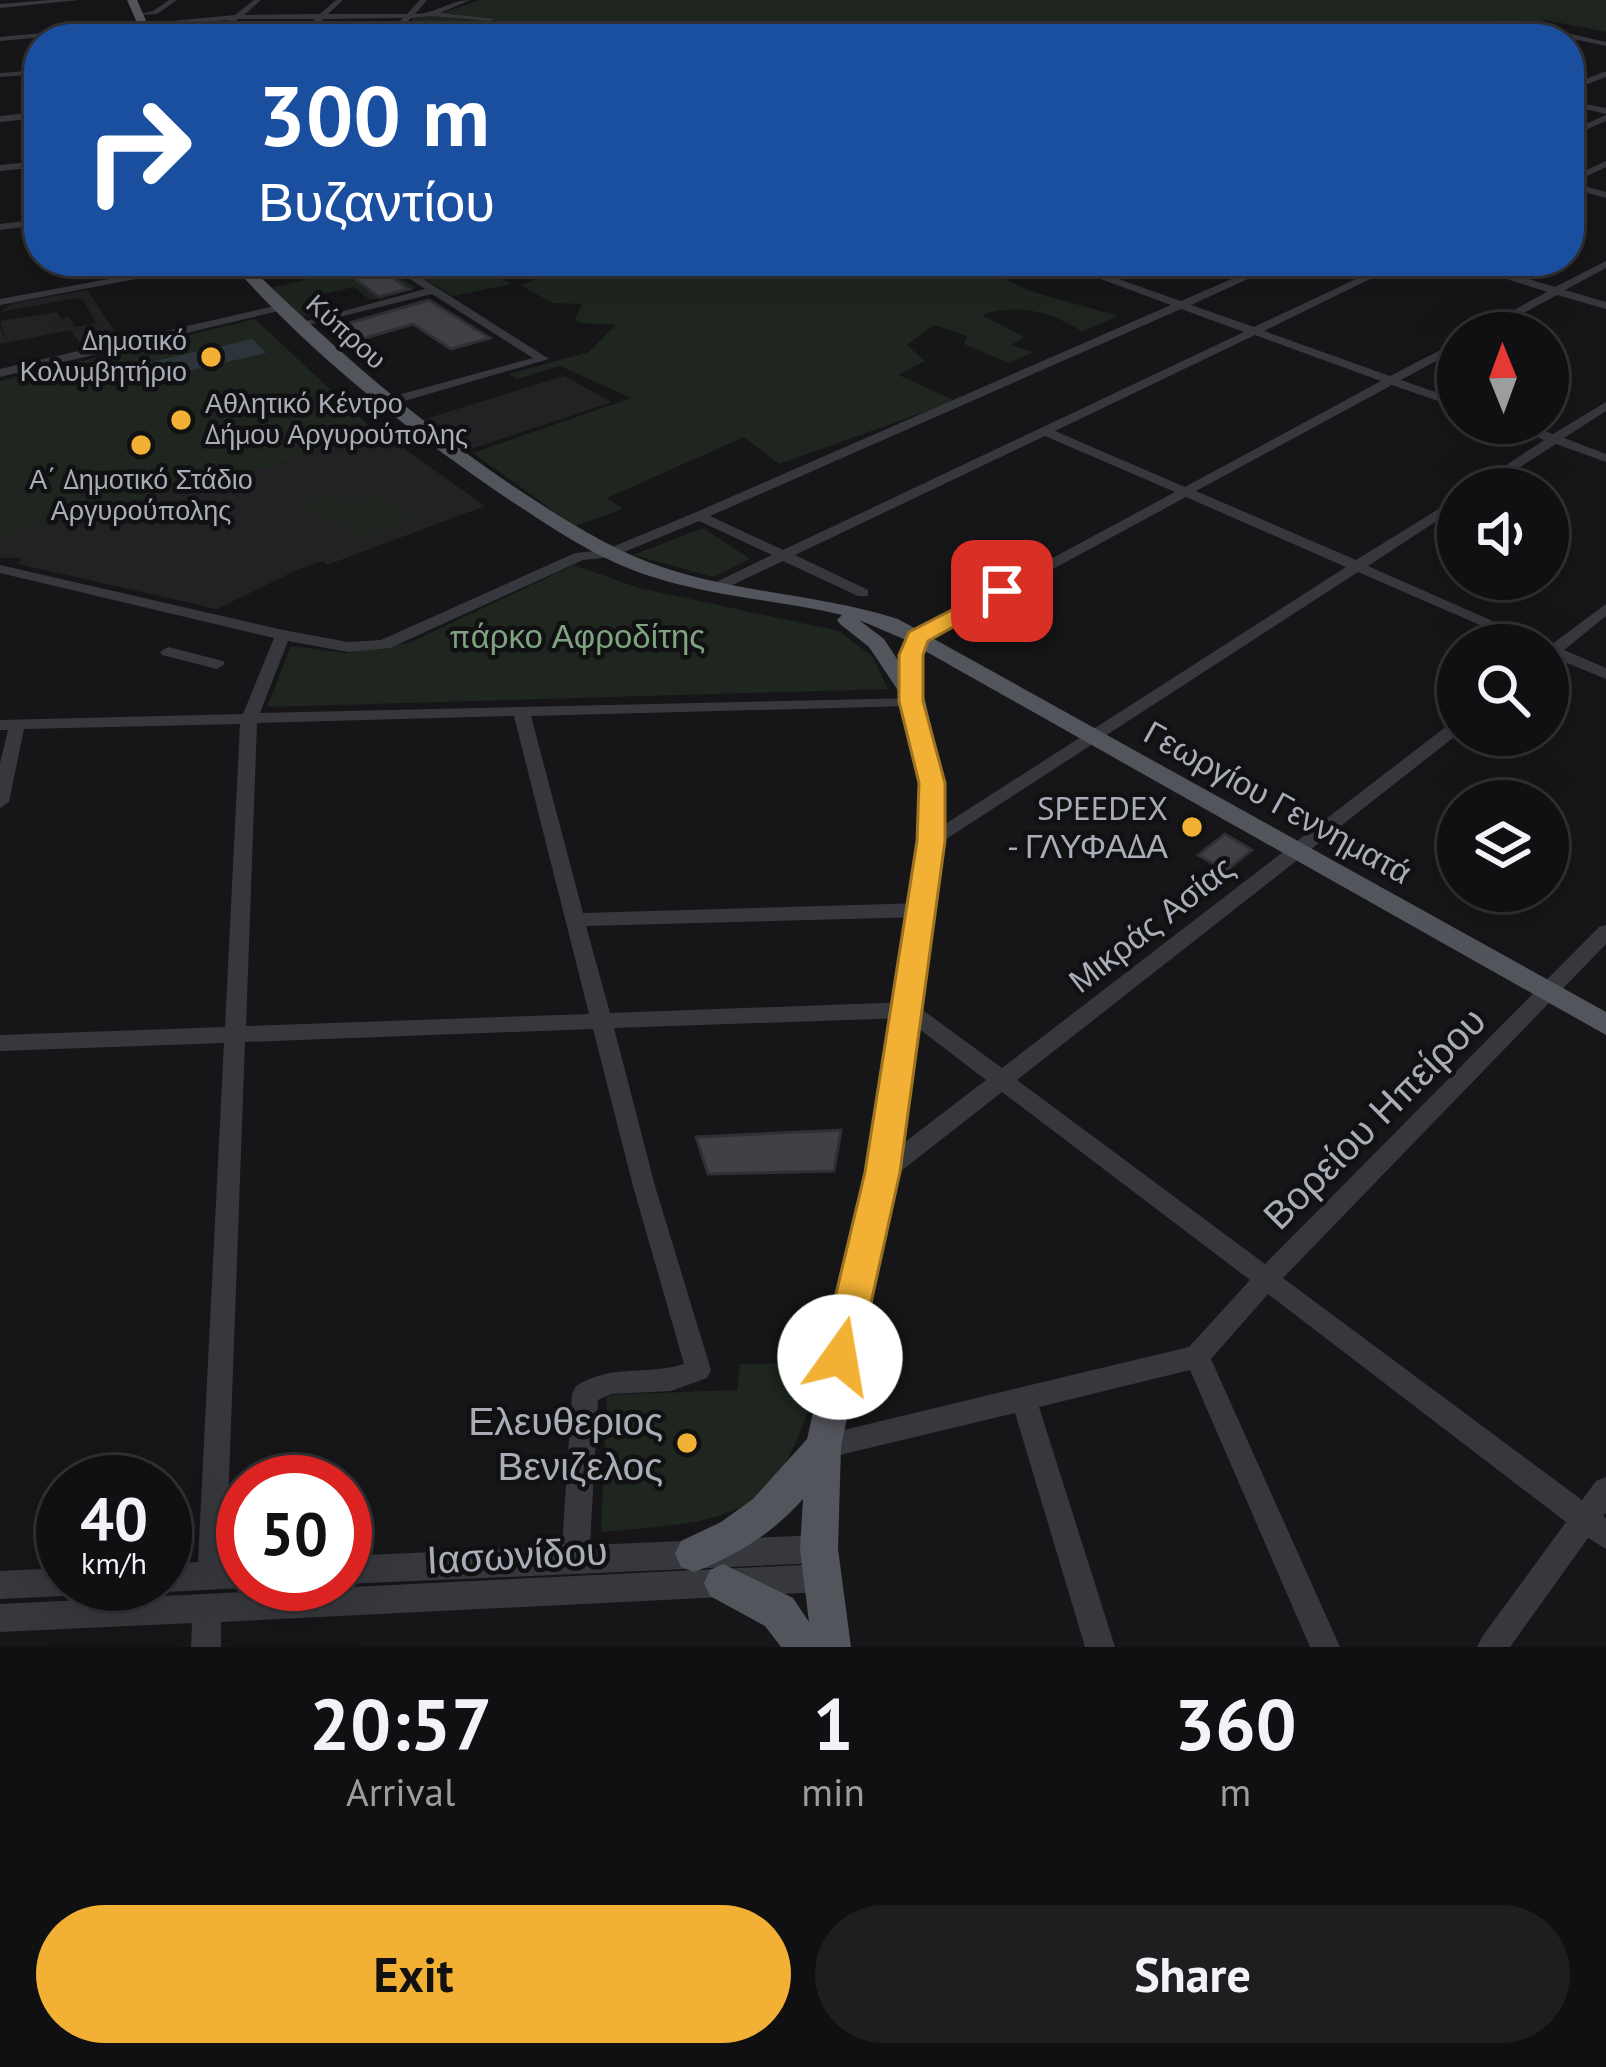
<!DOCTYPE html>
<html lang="en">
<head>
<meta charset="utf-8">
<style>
  body { margin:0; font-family:"PT Sans",sans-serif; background:#1e1e20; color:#f1f3f6; height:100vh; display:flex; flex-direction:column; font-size:45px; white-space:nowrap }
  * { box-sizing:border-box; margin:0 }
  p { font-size:39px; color:#9c9d9f }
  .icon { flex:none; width:66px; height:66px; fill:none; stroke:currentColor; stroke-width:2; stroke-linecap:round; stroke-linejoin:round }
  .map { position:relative; height:1647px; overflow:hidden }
  .panel { display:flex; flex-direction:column; background:#101012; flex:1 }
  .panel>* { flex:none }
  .banner { position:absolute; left:24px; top:24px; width:1560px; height:252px; border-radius:48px; box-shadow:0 12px 48px #0002,0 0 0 3px #303032; background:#1a4fa0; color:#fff; overflow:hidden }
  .needle { width:78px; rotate:359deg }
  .tools { position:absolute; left:1437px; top:312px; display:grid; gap:24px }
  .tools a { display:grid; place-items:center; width:132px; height:132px; border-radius:50%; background:#101012; box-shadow:0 12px 48px #0002,0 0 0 3px #303032; font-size:60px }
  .speed { position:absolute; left:36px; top:1455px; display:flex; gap:24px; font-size:60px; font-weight:700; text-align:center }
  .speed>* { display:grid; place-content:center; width:156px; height:156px; border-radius:50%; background:#101012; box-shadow:0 12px 48px #0002,0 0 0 3px #303032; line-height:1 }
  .speed small { font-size:30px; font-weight:400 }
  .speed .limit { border:18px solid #d22; background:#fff; color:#111 }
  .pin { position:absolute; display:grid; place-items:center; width:102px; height:102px; color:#fff; margin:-51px; border-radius:24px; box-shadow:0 6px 18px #0006 }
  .me { position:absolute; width:132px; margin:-66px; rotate:13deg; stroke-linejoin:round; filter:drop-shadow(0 0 9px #0008) }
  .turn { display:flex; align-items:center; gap:42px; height:252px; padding:0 36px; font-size:54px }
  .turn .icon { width:156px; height:156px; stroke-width:2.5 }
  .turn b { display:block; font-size:84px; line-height:102px }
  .eta { display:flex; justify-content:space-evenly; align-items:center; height:204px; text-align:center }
  .eta b { font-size:72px; font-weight:700; line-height:84px }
  .primary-button { display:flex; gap:24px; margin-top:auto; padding:24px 36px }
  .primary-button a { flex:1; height:138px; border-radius:72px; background:#f2b134; color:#111; font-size:48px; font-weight:700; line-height:138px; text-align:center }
  .primary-button a+a { background:#1e1e20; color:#f1f3f6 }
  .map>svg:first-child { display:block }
  .built { fill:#222225 }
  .green { fill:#1e261f }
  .water { fill:#2c353c }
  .building { fill:#404145; stroke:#303034; stroke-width:3 }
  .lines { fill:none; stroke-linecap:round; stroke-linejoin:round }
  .minor { fill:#37383d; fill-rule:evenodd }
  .major { fill:#53555c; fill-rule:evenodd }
  .route { fill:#f2b134; stroke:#9d7322; stroke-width:3 }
  .poi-dot { fill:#f2b134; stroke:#111113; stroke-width:4.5 }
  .labels { text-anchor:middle; stroke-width:9; stroke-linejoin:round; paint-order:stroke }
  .far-street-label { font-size:27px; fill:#a8adb8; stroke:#111113 }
  .far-poi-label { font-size:27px; fill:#a8adb8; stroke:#111113; text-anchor:end }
  .park-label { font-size:33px; fill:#7fa381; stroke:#111113 }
  .street-label { font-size:33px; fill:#a8adb8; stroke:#111113 }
  .poi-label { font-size:33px; fill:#a8adb8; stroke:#111113; text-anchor:end }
  .near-street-label { font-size:39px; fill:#a8adb8; stroke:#111113 }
  .near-poi-label { font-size:39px; fill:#a8adb8; stroke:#111113; text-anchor:end }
</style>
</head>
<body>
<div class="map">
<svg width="1606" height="1647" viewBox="0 0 1606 1647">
  <rect width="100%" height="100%" fill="#161618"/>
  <path class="built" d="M87 290 119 338 82 346 70 330 0 344V328L6 339 0 321 57 312 61 319 69 317 75 327 96 323 83 300 76 298 0 312 14 303Z
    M564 376 612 402 468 450 422 420Z
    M381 432 485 506 327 565 323 561 299 569 217 609 18 564 22 558H0V536L272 466Z"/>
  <path class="green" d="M479 0H1606V32L1545 20 1516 32 1534 39H383L402 30 414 18 430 17Z
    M340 261H378L416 288 370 300 354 287 311 297 326 311 301 317 269 288 305 280 297 270Z
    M395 261H478L476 268 512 284 453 296Z
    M583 261H1025L993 273 1030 291 1118 316 1082 332C1052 311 1016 303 982 315L1024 337 1011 345 1033 352 1009 363 964 344 967 336 934 325 907 345 925 361 899 375 955 401 779 464 744 437 607 498 623 509 575 526 473 453 631 398 560 366 517 379 509 374 589 352 615 325 580 323 575 320 582 304 552 303 521 285Z
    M255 319 377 433 272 466 0 536V381Z
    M332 493 347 504 378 493 412 519 359 538 337 521 328 524 301 504Z
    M703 528 750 559 713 577 633 555Z
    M574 565 639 588 839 631 873 657 888 689 267 707 291 646 345 653 409 643Z
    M822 1362C782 1514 752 1520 601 1532L607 1395 737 1390 740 1364Z"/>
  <path class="water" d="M252 339 266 353 168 376 155 361Z"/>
  <path class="building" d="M361 262 376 273 384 271 409 289 379 297 339 267Z
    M429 300 490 338 451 349 413 324 355 341 335 327Z
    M1225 834 1252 850 1226 871 1198 855Z
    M841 1130 834 1171 708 1174 696 1137Z"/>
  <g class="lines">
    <path class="minor" d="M50 0H79L0 8V4Z
      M169 0H177L157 14 135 15 153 11Z
      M254 0H261L244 15 320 14 336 0H343L328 14H407L420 0H427L415 14C435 14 451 0 470 0L440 13 495 19 491 21 433 16 411 18C400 30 387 39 370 39L396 25 403 18 324 19 301 39H293L315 19H238L214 39H205L229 20 0 41V37L235 15Z
      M1544 28 1606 42V46L1541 32Z
      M477 29 484 31 469 39H459Z
      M39 70V74L0 77V73Z
      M1603 72H1606V77L1569 91V86Z
      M1569 101 1606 108V114L1569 105Z
      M39 112V118L0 122V116Z
      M1606 115V121L1569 137V131Z
      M39 161V167L0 171V165Z
      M1606 161V167L1572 183 1606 192V198L1569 188V178Z
      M39 219V225L0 230V224Z
      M207 261 224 262 0 305V299Z
      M383 261H395L549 359 370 411H362V405L533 358 432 294 295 328V324L425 289Z
      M1052 261H1067L1181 301 1273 261H1287L1191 305 1254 327 1394 261H1407L1264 331 1390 376 1458 341V349L1401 380 1458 400V408L1392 385 1196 491 1356 560 1458 497V507L1368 566 1547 645H1551L1606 604V616L1564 650 1606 668V679L1555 658 1548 660V645H1526L1358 572 937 845H925L922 841 925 837 1346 567 1186 497 922 640H912L909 637 912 634 1175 492 1045 436 795 555 868 590V596H858L783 561 724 589H714V583L772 555 699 521 612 557 583 560 390 648 348 652 288 641 260 713 917 698 919 701 917 704 911 706 531 716 583 913 923 903 933 910 923 917 586 926 610 1013 909 1002 916 1005 1002 1068 1452 722 1458 721V734L1017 1080 1265 1264 1599 927 1606 925V944L1283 1278 1582 1500 1596 1481 1606 1477V1513L1603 1516 1606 1518V1549L1588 1538 1510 1647H1477L1482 1637 1566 1522 1268 1294 1211 1359 1340 1647H1310L1190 1370 1039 1407 1115 1647H1085L1015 1413 823 1459 814 1456 810 1447 814 1438 823 1435 1189 1347 1250 1280 1002 1092 891 1179 883 1181 875 1179 872 1172 875 1165 986 1080 905 1018 614 1028 655 1186 711 1370 707 1378 671 1391 611 1394 598 1400 590 1545 819 1535 829 1539 833 1549 829 1559 819 1563 575 1574 345 1584V1556L562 1546 572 1394 576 1386C613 1363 646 1376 684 1364L633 1186 593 1029 245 1042 226 1561 243 1560V1584H253L243 1588 165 1592 155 1588 153 1584H165V1564L198 1562 224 1043 0 1051V1035L225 1027 240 724 24 729 9 802 0 808V763L8 730H0V720L243 714 274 638 0 573V565L283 630 348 642 381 640 575 553 605 550 694 513 1171 305ZM1181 309 1244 332 783 550 710 516ZM1255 335 1381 381 1185 487 1055 431ZM514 716 589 1014 246 1026 257 723Z
      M1452 261H1468L1555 287 1606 261V268L1565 290 1606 302V309L1557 295 1486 333H1472L1547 292Z
      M279 305 283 306V310L0 377V369Z
      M1606 402V411L1564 438 1606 454V462L1556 444 1486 489H1470L1544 440 1504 423H1522L1553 434Z
      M168 647 223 661 225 664 217 669 162 655 160 652Z
      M822 1564 832 1568 836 1578 832 1588 822 1592 221 1622V1647H191L192 1623 0 1632V1604Z
      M63 1568V1584H76L73 1592 63 1596 0 1599V1571Z"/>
    <path class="major" d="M127 0H137L154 39H144Z
      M229 261H244C330 345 419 423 519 490 565 520 612 551 665 568 740 593 822 595 898 619L1606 1012V1035L925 651 920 678 944 783 943 841 898 1172 841 1447 838 1549 851 1647H781L765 1626 710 1596 704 1583 710 1570 723 1564 793 1598 809 1622 800 1549 803 1499C772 1534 737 1555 694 1572L681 1567 675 1554 681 1541 721 1522 753 1499 807 1439 868 1172 919 841 920 783 903 698 869 647 840 624 837 620 842 615C779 600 714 597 653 577 600 561 554 529 508 499 408 431 308 352 229 261ZM859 620 906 640 901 665 884 639Z"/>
  </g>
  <path class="route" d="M1002 584 1010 586V595L928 641 923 655V701L945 783V841L900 1172 859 1357 854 1369 840 1374 827 1369 821 1357 865 1172 917 841 919 783 899 701V655L909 632Z"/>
  <g class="poi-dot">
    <circle cx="211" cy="357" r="12"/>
    <circle cx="181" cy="420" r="12"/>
    <circle cx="141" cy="445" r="12"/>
    <circle cx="1192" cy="827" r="12"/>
    <circle cx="687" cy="1443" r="12"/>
  </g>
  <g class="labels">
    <g class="far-street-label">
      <text transform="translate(346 332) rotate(42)" y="9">Κύπρου</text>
    </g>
    <g class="far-poi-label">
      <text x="187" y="350">Δημοτικό<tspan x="187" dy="31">Κολυμβητήριο</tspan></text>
      <text x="205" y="413" text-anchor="start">Αθλητικό Κέντρο<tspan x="205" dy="31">Δήμου Αργυρούπολης</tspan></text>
      <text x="141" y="489" text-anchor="middle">Α΄ Δημοτικό Στάδιο<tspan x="141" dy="31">Αργυρούπολης</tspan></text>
    </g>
    <g class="park-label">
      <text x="577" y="648">πάρκο Αφροδίτης</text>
    </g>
    <g class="street-label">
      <text transform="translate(1278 802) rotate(29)" y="12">Γεωργίου Γεννηματά</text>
      <text transform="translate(1151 924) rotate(-38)" y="12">Μικράς Ασίας</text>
    </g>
    <g class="poi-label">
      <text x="1168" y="820">SPEEDEX<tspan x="1168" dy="38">- ΓΛΥΦΑΔΑ</tspan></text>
    </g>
    <g class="near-street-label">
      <text transform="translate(1374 1118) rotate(-45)" y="14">Βορείου Ηπείρου</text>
      <text transform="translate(517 1555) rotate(-3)" y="14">Ιασωνίδου</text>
    </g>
    <g class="near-poi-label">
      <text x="663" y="1435">Ελευθεριος<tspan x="663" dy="45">Βενιζελος</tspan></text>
    </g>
  </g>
</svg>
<div class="tools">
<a><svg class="needle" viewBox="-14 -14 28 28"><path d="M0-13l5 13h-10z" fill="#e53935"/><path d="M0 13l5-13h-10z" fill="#9c9d9f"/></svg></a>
<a><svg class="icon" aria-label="sound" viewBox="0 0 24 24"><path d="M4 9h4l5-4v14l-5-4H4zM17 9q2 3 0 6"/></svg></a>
<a><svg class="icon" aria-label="search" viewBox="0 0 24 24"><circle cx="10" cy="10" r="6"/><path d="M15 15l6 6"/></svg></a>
<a><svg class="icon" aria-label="layers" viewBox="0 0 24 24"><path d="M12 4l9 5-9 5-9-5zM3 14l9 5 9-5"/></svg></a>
</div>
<div class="speed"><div>40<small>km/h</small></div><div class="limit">50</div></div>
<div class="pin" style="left:1002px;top:591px;background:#d93025"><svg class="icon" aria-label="arrive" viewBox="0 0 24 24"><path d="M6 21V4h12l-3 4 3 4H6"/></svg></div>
<svg class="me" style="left:840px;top:1357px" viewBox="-20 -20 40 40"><circle r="19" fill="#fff"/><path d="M0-13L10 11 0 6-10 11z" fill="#f2b134"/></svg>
<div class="banner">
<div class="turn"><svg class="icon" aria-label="right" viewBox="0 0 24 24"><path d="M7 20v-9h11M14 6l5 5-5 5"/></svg><div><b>300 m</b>Βυζαντίου</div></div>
</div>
</div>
<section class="panel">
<div class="eta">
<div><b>20:57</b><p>Arrival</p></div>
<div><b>1</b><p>min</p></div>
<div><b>360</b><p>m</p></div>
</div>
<div class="primary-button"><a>Exit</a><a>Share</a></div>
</section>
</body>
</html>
